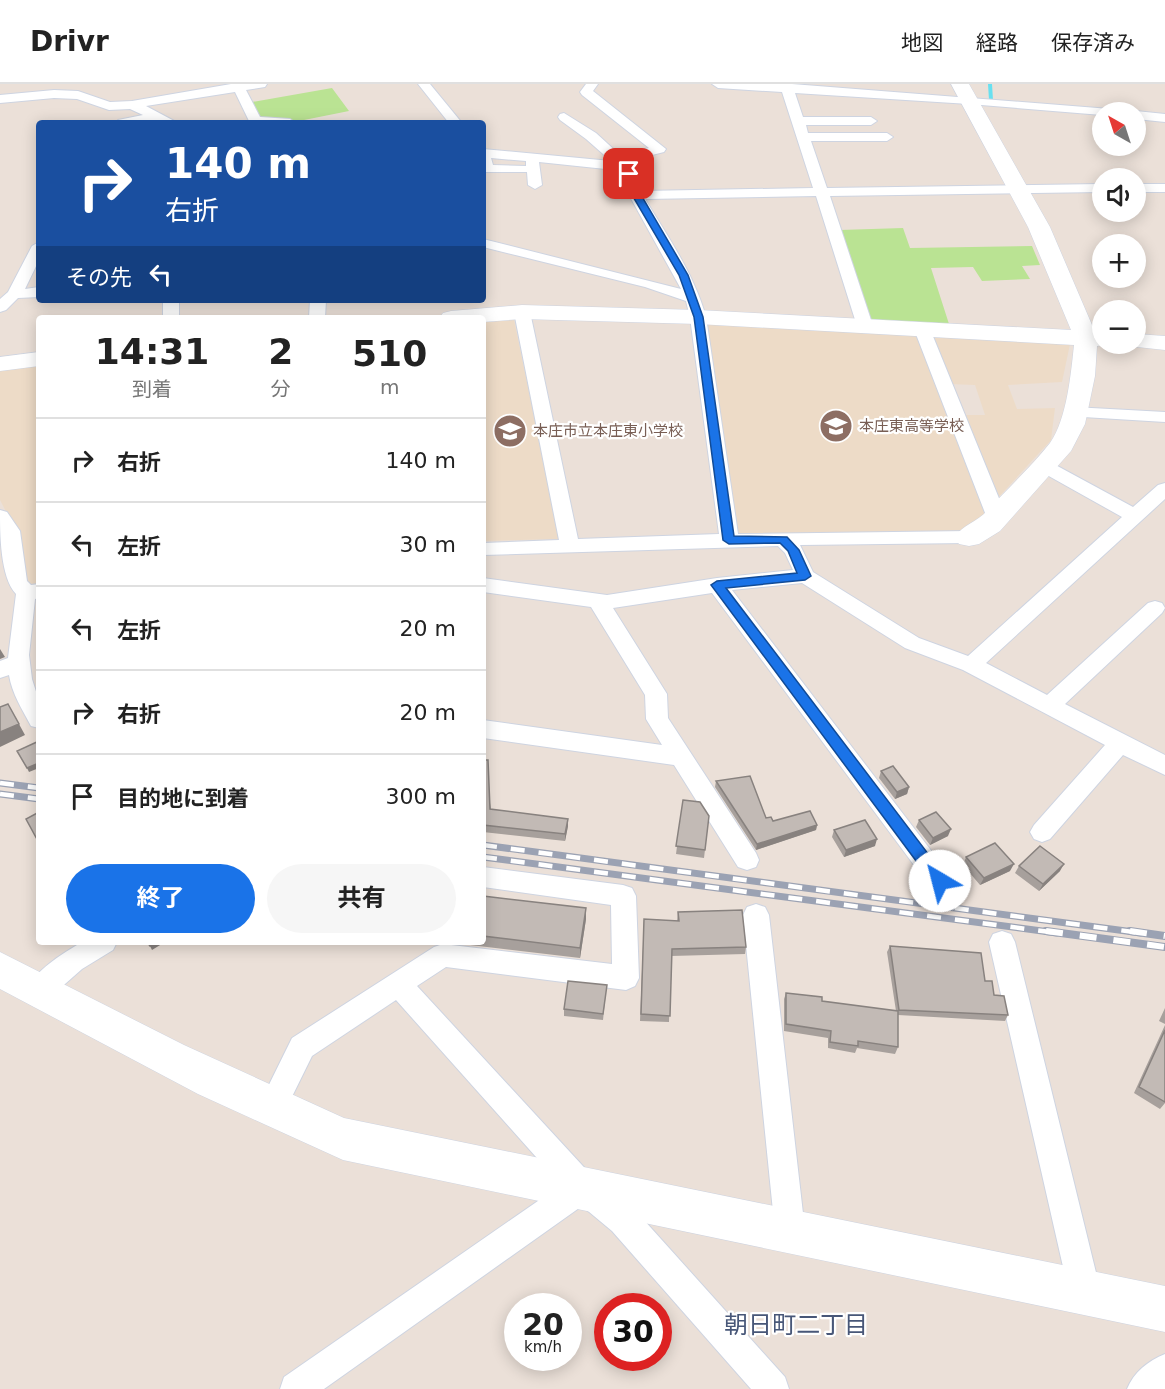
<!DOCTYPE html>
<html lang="ja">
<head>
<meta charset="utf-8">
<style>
  body { margin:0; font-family:"DejaVu Sans","Noto Sans JP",sans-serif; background:#f6f6f6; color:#222; height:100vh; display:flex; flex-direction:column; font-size:22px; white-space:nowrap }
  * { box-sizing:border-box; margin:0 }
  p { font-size:20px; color:#767676 }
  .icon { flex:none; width:33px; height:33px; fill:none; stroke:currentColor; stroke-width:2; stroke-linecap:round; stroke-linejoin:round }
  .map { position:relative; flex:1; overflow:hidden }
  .sheet { position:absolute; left:36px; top:231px; width:450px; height:630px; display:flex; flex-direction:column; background:#fff; border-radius:6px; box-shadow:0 3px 15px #0003 }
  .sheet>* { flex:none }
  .banner { position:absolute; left:36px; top:36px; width:450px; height:183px; border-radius:6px; box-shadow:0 3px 15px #0003; background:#1a4fa0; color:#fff; overflow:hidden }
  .needle { width:39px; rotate:321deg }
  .buttons { position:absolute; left:1092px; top:18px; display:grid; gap:12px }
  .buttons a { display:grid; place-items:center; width:54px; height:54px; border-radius:50%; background:#fff; box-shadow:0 3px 15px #0003; font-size:30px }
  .speed { position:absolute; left:504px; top:1209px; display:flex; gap:12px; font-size:30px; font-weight:700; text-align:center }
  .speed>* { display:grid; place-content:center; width:78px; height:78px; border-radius:50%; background:#fff; box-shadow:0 3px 15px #0003; line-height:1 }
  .speed small { font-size:15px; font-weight:400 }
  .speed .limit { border:9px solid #d22; background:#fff; color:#111 }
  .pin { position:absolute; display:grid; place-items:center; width:51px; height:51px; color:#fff; margin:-26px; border-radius:12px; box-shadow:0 3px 9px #0006 }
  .me { position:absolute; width:66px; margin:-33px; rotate:323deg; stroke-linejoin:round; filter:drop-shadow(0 0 4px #0008) }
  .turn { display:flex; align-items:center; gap:21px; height:126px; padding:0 30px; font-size:27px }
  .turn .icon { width:78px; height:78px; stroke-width:2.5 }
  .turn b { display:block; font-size:42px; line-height:51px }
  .then { display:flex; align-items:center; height:57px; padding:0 30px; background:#0003; gap:12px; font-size:22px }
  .eta { display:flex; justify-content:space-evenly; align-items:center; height:102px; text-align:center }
  .eta b { font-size:36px; font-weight:700; line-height:42px }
  .cta { display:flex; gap:12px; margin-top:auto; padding:12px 30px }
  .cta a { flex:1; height:69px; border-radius:36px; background:#1a73e8; color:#fff; font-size:24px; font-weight:700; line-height:69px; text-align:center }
  .cta a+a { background:#f6f6f6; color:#222 }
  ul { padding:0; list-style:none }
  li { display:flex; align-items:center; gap:18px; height:84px; padding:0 30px; border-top:2px solid #e0e0e0 }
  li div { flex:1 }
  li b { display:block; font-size:22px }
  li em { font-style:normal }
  header { display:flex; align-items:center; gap:36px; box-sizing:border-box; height:84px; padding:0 30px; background:#fff; border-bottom:2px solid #e0e0e0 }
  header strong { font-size:28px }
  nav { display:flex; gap:33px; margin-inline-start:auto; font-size:21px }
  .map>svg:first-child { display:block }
  .education { fill:#eddbc7 }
  .green { fill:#bae393 }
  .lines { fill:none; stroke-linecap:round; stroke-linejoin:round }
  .stream { stroke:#68e0f0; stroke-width:4 }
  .street-casing { stroke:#ced4e1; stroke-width:2 }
  .secondary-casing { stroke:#ced4e1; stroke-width:1 }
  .street { fill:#fff; fill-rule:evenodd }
  .secondary { fill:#fff; fill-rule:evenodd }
  .rail-far1-casing { stroke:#9ba2b3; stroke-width:7 }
  .rail-casing { stroke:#9ba2b3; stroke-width:8 }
  .rail-far1 { stroke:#fff; stroke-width:4.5; stroke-dasharray:14; stroke-linecap:butt }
  .rail { stroke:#fff; stroke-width:6; stroke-dasharray:17; stroke-linecap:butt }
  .wall { fill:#a7a09c }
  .shaded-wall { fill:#88827f }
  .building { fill:#c2bab5; stroke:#88827f; stroke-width:1.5 }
  .route { fill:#1a73e8; stroke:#114b97; stroke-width:1.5 }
  .labels { text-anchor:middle; stroke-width:4.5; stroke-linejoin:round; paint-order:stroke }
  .far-education-label { font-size:15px; fill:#785e54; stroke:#fff; text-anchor:start }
  .near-neighbourhood-label { font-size:24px; fill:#485778; stroke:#fff }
</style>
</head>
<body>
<header>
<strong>Drivr</strong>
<nav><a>地図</a><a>経路</a><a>保存済み</a></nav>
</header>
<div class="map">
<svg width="1165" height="1305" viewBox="0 0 1165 1305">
  <rect width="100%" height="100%" fill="#ebe0d8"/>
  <path class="education" d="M514 236 560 455 483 457V238Z
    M704 240 919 251 986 433 962 449 736 450Z
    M931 253 1070 260 1062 298 1008 301 1017 325 1055 324 1051 356 994 418 961 331H985L975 301 949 300Z
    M39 282V499L29 500 14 443 0 416V287Z"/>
  <path class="green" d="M332 4 349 27 294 38 260 36 252 18Z
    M903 144 910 164 1032 162 1040 181 1022 182 1030 195 982 197 973 183 931 184 949 240 870 237 840 146Z"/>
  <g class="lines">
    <path class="stream" d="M990 0 991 16"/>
    <g class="street-casing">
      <path id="street" d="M231 0H267L265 3 246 6 260 33 290 35 296 39H250L235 8 146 22 178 39H162L155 36 140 39H116L118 36 143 31 130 25 109 26 77 15 54 14 0 19V11L54 6 78 7 110 18 132 17Z
        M418 0H430L462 39H449Z
        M586 0H598L593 7 666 65 664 68 624 78 636 90 641 107 813 104 782 8 718 4 712 0H792L1110 25 1112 28H1102V31L969 20 795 9 803 33H871L877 37 871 41H806L808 49H887L893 53 887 57H811L827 104 1102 100V108L830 112 873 242 865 247 857 242 816 112 645 115C668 153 694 190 706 233L738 450 969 447 976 449 979 453 976 457 969 459 800 461 813 488 919 554 968 572 1122 433 1038 386 1035 382 1038 378H1050L1133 423 1158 401 1165 399V415L986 579 1047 611 1148 519 1155 517 1162 519 1165 524 1162 529 1065 620 1165 671V691L1123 671 1050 755 1042 758 1034 755 1030 748 1034 741 1105 661 963 586 905 564 802 499 732 506 949 790 952 797 949 804 940 807 931 804 712 509 613 524 667 610 668 634 756 769 759 776 756 783 747 786 738 783 674 681 483 654V636L662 661 646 635 645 611 591 523 483 508V494L607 511 717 494 793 486 785 469 778 462 483 471V459L559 456 514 228 522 223 530 228 578 455 719 450 690 233 686 217 645 203 483 163V155L681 205 629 111 623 92 615 86 539 78 542 101 535 105 528 101 527 88H483V65L611 77 586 55 560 36 558 33 560 30 564 29 596 49 620 71 649 64 582 11 580 8ZM491 74 526 77V82L493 81Z
        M1136 27 1165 30V38L1136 35V28H1131Z
        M1136 100H1165V108H1136Z
        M39 158V176L25 205 39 203V213L18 214 6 226 0 228V215L8 208 32 162Z
        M163 216H179V234H163Z
        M310 216H326L325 234H309Z
        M922 240 930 245 1007 434 1004 438 997 440 990 438 987 434 914 245Z
        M1073 323 1165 328V338L1067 332 1064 328 1067 324Z
        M0 426 7 428 20 447 27 497 31 501 39 500V514L35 515 29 571 32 595 39 617V644L31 642C22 625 12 610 9 591L0 594V577L8 574 16 510C0 493 0 449 0 426Z
        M483 783 623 801 632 804 636 812 639 894 635 902 626 906 446 883 417 902 593 1093 634 1125 785 1293 789 1305H751L612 1147 582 1122 324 1305H280L284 1293 561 1101 396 916 312 972 281 1035 271 1039 261 1035 257 1025 292 954 434 863 443 860 612 880 611 821 483 803Z
        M756 820 765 823 769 831 805 1147 801 1158 790 1162 779 1158 775 1147 743 831 747 823Z
        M1002 847 1011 850 1015 858 1101 1209 1096 1220 1085 1225 1074 1220 1069 1209 989 858 993 850Z
        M82 858H117L113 866 82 885 48 915 39 919 30 915 26 907C35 886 62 870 82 858Z
        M1165 1270V1305H1127C1134 1288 1148 1277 1165 1270Z"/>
    </g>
    <g class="secondary-casing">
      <path id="secondary" d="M951 0H969L1050 143 1095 248H1102V260H1111L1097 262 1095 292 1085 340 1071 367 1000 447 979 460 969 462 959 460 955 453C962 441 977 438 987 427 1007 405 1031 383 1050 359 1067 335 1071 289 1074 261L698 240 522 235 483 238V234H439L443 229 451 227 522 221 698 226 1071 246 1028 143Z
        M1136 250 1165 252V266L1128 262 1126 260H1136Z
        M39 268V282L0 287V273Z
        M0 868 184 961 344 1034 1165 1202V1248L343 1076 198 1010 0 905Z"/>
    </g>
    <use href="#street" class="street"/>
    <use href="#secondary" class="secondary"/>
    <g class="rail-far1-casing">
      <path id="rail-far1" d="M0 699 39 704
        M0 710 39 715
        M483 761 1141 849
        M483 773 1057 849"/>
    </g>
    <g class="rail-casing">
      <path id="rail" d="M1046 847 1165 863
        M1130 847 1165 852"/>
    </g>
    <use href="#rail-far1" class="rail-far1"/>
    <use href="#rail" class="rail"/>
  </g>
  <path class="wall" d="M483 676 491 725 568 742 565 757 483 748Z
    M881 687 909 703 907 710 895 715 879 694Z
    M716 697 766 734 773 737 817 741 816 746 756 766 715 703Z
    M683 716 709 732 704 774 676 770Z
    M919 736 948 752 930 761 916 743Z
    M834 746 875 762 844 773 832 753Z
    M966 773 1010 787 980 801 963 781Z
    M1019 782 1060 787 1039 807 1015 789Z
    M483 812 586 835 580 874 462 860 461 858H483Z
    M678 828 746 863 745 870 671 872 669 938 640 937 644 835 677 837Z
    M890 862 985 897 1008 931 1005 937 898 931V963L895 970 857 964 855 969 828 964V954L784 947V915L786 909 822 917 896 927 887 868Z
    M606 908 603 936 564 932V925Z
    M1165 924V940L1159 937Z
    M1165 941V1019L1160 1025 1134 1009Z"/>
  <path class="shaded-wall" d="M0 565 5 573 0 575Z
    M8 620 25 651 0 663V648Z
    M39 679V684L29 688 27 684Z
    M909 703 907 710 895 715 897 708Z
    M568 735V742L565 757V750Z
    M817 741 816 746 756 766 757 760Z
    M951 745 948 752 930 761 933 754Z
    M877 755 875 762 844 773 846 766Z
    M1014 780 1010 787 980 801 984 794Z
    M1064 780 1060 787 1039 807 1043 800Z
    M586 824V835L580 874V864Z
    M157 858H165L152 866 150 862Z"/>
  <path class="building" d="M8 620 19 640 0 648V623Z
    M39 657V679L27 684 17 667Z
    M483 676H488L490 725 568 735 565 750 483 741Z
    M893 682 909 703 897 708 881 687Z
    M750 692 766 734 771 733 773 737 810 727 817 741 757 760 716 697Z
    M683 716 700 718 709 732 705 766 676 762Z
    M39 728V759L26 735Z
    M936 728 951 745 933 754 919 736Z
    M865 736 877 755 846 766 834 746Z
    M995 759 1014 780 984 794 966 773Z
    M1040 762 1064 780 1043 800 1019 782Z
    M483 812 586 824 580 864 483 852Z
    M742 826 746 863 672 865 670 932 641 930 644 835 679 837 678 828Z
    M147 858H157L150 862Z
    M890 862 981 869 985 897H992L994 911 1004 912 1008 931 899 926Z
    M568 897 607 901 603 930 564 925Z
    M786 909 822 913V917L898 927V963L858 957V962L830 958 831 947 786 940Z
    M1165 946V1018L1139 1003Z"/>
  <path class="route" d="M629 88 633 90 641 111 688 191 703 233 734 452 787 453 799 466 811 492 805 496 726 504 945 792 947 797 945 801 940 803 934 801 711 501 717 497 797 489 788 467 780 459 729 460 723 456 694 233 679 191 632 111 625 90Z"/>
  <defs>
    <g id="school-disc" transform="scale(1.725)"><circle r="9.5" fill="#8d6e63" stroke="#fff"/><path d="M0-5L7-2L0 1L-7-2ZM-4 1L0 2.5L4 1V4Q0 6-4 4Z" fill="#fff"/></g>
  </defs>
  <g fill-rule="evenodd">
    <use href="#school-disc" x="836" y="342"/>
    <use href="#school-disc" x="510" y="347"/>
  </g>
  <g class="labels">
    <g class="far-education-label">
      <text x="859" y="347">本庄東高等学校</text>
      <text x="533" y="352">本庄市立本庄東小学校</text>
    </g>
    <g class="near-neighbourhood-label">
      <text x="796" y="1249">朝日町二丁目</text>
    </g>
  </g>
</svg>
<div class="buttons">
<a><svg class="needle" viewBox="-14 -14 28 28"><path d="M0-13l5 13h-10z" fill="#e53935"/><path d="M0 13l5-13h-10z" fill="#767676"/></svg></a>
<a><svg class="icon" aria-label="sound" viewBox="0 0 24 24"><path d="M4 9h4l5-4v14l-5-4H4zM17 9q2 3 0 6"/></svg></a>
<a>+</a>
<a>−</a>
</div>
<div class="speed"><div>20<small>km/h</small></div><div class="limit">30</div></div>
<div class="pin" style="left:629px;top:90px;background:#d93025"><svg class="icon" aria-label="arrive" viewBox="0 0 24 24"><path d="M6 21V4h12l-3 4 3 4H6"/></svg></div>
<svg class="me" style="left:940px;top:797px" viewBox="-20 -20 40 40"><circle r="19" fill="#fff"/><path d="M0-13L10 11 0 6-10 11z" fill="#1a73e8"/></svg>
<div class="banner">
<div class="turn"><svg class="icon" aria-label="right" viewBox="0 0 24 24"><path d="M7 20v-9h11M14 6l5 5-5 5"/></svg><div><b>140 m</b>右折</div></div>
<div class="then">その先<svg class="icon" aria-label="left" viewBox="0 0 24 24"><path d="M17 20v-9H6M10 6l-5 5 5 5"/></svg></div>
</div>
<section class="sheet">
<div class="eta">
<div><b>14:31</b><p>到着</p></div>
<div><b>2</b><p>分</p></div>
<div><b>510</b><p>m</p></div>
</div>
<ul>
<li><svg class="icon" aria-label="right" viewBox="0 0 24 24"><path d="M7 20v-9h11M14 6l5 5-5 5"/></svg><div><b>右折</b></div><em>140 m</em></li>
<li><svg class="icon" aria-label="left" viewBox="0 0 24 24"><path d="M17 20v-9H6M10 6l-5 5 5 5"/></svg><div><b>左折</b></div><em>30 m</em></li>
<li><svg class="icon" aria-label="left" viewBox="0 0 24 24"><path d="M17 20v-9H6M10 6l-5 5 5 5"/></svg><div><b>左折</b></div><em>20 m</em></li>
<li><svg class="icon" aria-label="right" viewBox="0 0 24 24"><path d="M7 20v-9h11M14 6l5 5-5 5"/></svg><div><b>右折</b></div><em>20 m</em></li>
<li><svg class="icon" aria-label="arrive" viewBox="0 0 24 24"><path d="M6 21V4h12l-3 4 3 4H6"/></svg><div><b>目的地に到着</b></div><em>300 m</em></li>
</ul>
<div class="cta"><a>終了</a><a>共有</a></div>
</section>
</div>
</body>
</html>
